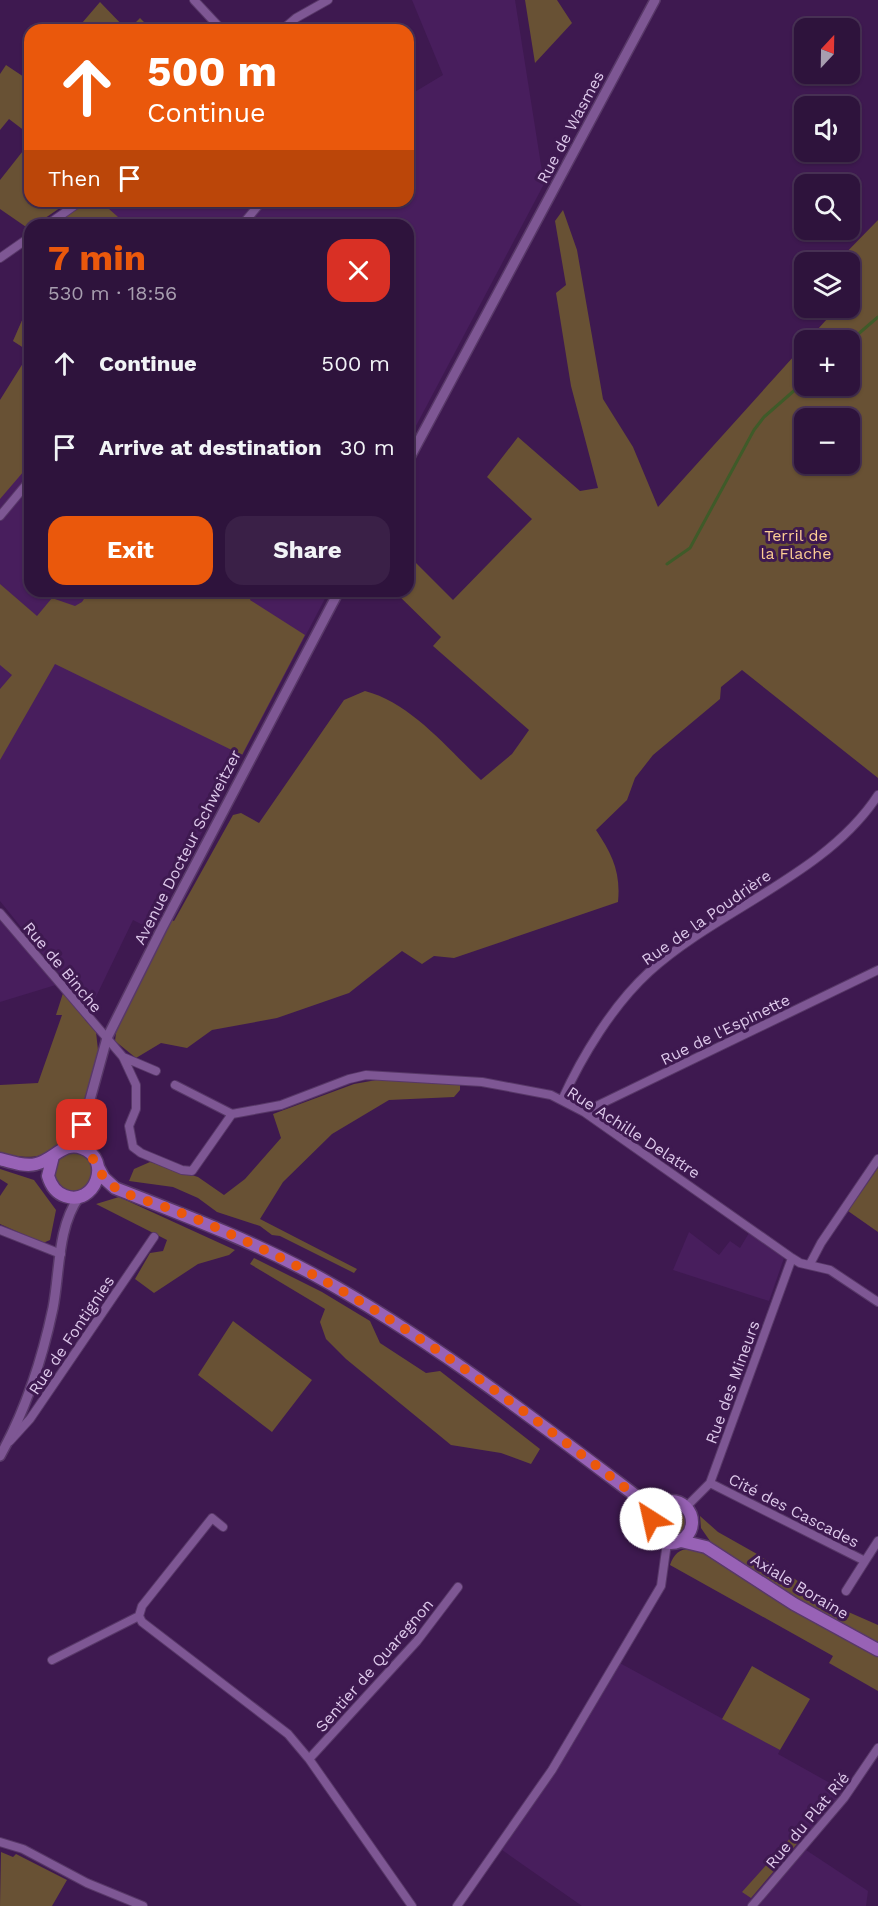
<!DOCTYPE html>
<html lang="en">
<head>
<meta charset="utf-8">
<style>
  body { margin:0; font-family:"Work Sans",sans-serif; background:#3a2047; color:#f1f3f6; height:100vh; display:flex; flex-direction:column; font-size:22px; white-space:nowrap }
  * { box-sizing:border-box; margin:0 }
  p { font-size:20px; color:#a79eaf }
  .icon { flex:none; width:33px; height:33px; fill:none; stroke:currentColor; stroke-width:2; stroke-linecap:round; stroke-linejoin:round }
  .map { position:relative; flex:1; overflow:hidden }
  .panel { position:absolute; left:24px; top:219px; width:390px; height:378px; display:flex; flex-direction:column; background:#2e133c; border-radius:18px; box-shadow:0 2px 4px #0004,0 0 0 2px #493256 }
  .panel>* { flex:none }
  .hud { position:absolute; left:24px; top:24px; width:390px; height:183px; border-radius:18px; box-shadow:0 2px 4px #0004,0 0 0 2px #493256; background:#ea580c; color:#fff; overflow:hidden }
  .needle { width:39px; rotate:22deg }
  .buttons { position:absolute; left:794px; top:18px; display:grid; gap:12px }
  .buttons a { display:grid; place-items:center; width:66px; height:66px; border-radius:12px; background:#2e133c; box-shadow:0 2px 4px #0004,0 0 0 2px #493256; font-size:30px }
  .pin { position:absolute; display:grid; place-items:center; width:51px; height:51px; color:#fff; margin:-26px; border-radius:12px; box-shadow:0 3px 9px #0006 }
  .me { position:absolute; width:66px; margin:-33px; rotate:325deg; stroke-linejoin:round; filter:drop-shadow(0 0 4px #0008) }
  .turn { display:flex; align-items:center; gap:21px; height:126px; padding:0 24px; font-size:27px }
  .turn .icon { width:78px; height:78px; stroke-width:2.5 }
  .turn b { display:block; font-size:42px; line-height:51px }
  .then { display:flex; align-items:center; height:57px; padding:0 24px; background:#0003; gap:12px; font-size:22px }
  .round { display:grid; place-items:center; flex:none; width:63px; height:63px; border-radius:18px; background:#3a2047 }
  .overview { display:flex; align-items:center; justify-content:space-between; height:102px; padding:0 24px }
  h1 { font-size:36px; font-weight:700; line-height:45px; color:#ea580c }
  .primary-button { display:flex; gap:12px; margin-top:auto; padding:12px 24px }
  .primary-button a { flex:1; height:69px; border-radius:18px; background:#ea580c; color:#fff; font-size:24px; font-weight:700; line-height:69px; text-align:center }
  .primary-button a+a { background:#3a2047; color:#f1f3f6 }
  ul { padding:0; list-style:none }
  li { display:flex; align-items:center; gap:18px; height:84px; padding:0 24px }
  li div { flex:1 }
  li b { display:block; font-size:22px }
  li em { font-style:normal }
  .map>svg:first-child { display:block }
  .built { fill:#481e5d }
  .green { fill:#685134; fill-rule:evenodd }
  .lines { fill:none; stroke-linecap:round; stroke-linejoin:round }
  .stream { stroke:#3f5b29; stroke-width:3 }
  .minor-casing { stroke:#583868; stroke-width:10 }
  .tertiary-casing { stroke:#583868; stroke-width:12 }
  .primary-casing { stroke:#583868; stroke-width:15 }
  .minor { stroke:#7e5794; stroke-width:8 }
  .tertiary { stroke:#7e5794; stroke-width:9 }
  .primary { stroke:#9862b6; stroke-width:12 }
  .route { stroke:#ea580c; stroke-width:10; stroke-dasharray:0 18 }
  .labels { text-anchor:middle; stroke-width:6; stroke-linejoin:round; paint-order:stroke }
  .street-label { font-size:16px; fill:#ddc8ea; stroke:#3e1950 }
  .park-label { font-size:16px; fill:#fcce94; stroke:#3e1950 }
</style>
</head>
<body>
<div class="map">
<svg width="878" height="1906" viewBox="0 0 878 1906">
  <rect width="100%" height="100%" fill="#3e1950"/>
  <path class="built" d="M412 0H515L544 184 408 441V225H52L87 201H408V96L443 75Z
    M30 302V591H329L151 929 133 920 91 1007 53 967 0 901V400L30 352 13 341Z
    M0 913 59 984 0 1002Z
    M689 1232 719 1255 730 1241 740 1248 749 1233 784 1258 769 1301 673 1270Z
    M616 1661 780 1750 778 1754 846 1792 749 1906H582L502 1850 542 1790Z
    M806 1850 868 1891 866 1906H757Z"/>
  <path class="green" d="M525 0H557L572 23 535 63Z
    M100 2 127 30H76Z
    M140 18 152 30H128Z
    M6 65 30 81V135L9 119 0 130V74Z
    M30 142V201H70L35 225H30L29 229 0 209V180Z
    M87 201H100L127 225H52Z
    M563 210 577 250 603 399 633 447 658 507 804 345V386H849V340H808L827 319 818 308H849V262H837L878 220V778L742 670 721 687 720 699 653 755 635 778 627 800 596 830C612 854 621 872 618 902L454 958 434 956 422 964 402 951 349 993 277 1018 212 1030 187 1048 161 1043 136 1058 115 1041 116 1033 167 918 174 921 233 815 241 813 259 823 344 700 365 691C411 703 447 748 481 780L512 754 529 730 433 646 441 637 394 591H408V555L453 600 532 519 487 477 518 437 580 491 598 488 571 386 556 293 566 285 555 221ZM804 418H849V464H804Z
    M30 302V464L0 499V400L30 352 13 341Z
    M0 584 37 616 52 598 75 606 82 602 89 591H254L250 600 305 635 242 755 55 664 0 760V689L12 675 0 665Z
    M64 990 87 1016 85 1020 96 1032 98 1050 103 1053 83 1125 77 1127C48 1156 41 1162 0 1153V1085L38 1083 62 1015H56Z
    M382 1079 460 1084V1090L454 1097 389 1100 332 1134 283 1182 260 1219 357 1269 354 1273 280 1236 272 1235 260 1226 217 1212 198 1198 173 1187 129 1181 134 1169 150 1162 198 1177 224 1195 245 1179 281 1138 273 1114 354 1084Z
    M53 1172a20 20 0 1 1 40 0a20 20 0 1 1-40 0Z
    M878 1168V1232L848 1211Z
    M0 1169 34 1180 56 1210 50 1240 43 1243 0 1224V1196L8 1184 0 1179Z
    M119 1197 235 1250 229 1255 198 1264 154 1293 135 1279 150 1253 163 1251 167 1240 96 1204Z
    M254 1258 322 1292 370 1321 380 1343 426 1373 440 1371 540 1449 531 1464 501 1453 451 1445 346 1359 326 1339 320 1322 325 1309 250 1264Z
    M233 1321 312 1380 272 1432 198 1375Z
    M656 1523a16 16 0 1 1 32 0a16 16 0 1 1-32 0Z
    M700 1516 718 1532 757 1554 837 1607 878 1625V1691L829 1663 833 1656 670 1565C676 1547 687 1547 703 1552L710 1541 701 1528Z
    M752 1666 810 1699 780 1750 722 1719Z
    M801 1826 807 1832 751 1898 742 1892Z
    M1 1852 13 1857 16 1854 67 1880 52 1906H0Z"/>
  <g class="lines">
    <path class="stream" d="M849 342 878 317
      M667 564 690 548 754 430 764 417 804 382"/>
    <g class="minor-casing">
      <path id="minor" d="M194 0 222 30
        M282 30 296 18 328 0
        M47 225 81 201
        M242 225 262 201
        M0 258 30 237
        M0 516 30 480
        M0 913 123 1057 136 1085V1109L129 1126 133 1147 141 1153 182 1170 192 1171 232 1114
        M123 1057 156 1071
        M175 1085 232 1114 281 1105 349 1079 366 1075 482 1082 551 1095 584 1112 792 1258 800 1263 830 1270 878 1302
        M562 1100C582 1056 613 1005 649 972 718 909 826 875 878 795
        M584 1112 878 970
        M0 1230 61 1254
        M810 1264 821 1243 878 1159
        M10 1441 30 1419 154 1237
        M710 1483 865 1561 878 1541
        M686 1507 710 1483 792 1258
        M223 1527 212 1518 142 1606 139 1616 142 1622 288 1734 309 1759
        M846 1591 865 1561
        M52 1660 139 1616
        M0 1842 23 1849 87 1883 143 1906
        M412 1906 309 1759 417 1641 458 1587
        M457 1906 552 1770 661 1586 667 1543
        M752 1906 844 1798 878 1748"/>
    </g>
    <g class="tertiary-casing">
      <path id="tertiary" d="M408 461 655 0
        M63 1148 76 1137 83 1125
        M91 1152 84 1141 83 1125 107 1038 162 928 339 591
        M0 1456C26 1410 42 1360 53 1308 60 1272 57 1228 79 1197"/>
    </g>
    <g class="primary-casing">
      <path id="primary" d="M0 1159C11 1162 25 1167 36 1164 54 1160 63 1141 82 1148 113 1159 95 1207 65 1196 56 1193 51 1186 48 1176L53 1156
        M98 1167 104 1178 115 1188C181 1214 248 1239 311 1273 428 1337 534 1419 640 1499L651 1519
        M650 1522a21 21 0 1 1 42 0a21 21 0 1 1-42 0Z
        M681 1541 706 1547 794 1604 878 1650"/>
    </g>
    <use href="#minor" class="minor"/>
    <use href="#tertiary" class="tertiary"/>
    <use href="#primary" class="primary"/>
  </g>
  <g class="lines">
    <path class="route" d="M82 1125C82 1139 98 1173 108 1182 123 1196 151 1201 170 1209 199 1219 226 1232 254 1245 394 1310 518 1406 640 1499L651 1519"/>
  </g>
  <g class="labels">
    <g class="street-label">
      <text transform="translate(570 127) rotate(-62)" y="6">Rue de Wasmes</text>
      <text transform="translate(187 847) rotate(-63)" y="6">Avenue Docteur Schweitzer</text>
      <text transform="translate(706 917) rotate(-35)" y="6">Rue de la Poudrière</text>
      <text transform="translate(63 967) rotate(50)" y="6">Rue de Binche</text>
      <text transform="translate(725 1029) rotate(-26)" y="6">Rue de l'Espinette</text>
      <text transform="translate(634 1132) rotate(33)" y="6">Rue Achille Delattre</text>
      <text transform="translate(71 1335) rotate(-56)" y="6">Rue de Fontignies</text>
      <text transform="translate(732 1382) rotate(-70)" y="6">Rue des Mineurs</text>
      <text transform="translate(794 1510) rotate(27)" y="6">Cité des Cascades</text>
      <text transform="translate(800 1586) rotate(31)" y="6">Axiale Boraine</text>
      <text transform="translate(374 1665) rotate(-49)" y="6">Sentier de Quaregnon</text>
      <text transform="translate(807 1820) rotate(-50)" y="6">Rue du Plat Rié</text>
    </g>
    <g class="park-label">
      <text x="796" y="541">Terril de<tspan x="796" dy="18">la Flache</tspan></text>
    </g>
  </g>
</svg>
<div class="buttons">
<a><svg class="needle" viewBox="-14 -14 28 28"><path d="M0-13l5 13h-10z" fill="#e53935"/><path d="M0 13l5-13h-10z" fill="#a79eaf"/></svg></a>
<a><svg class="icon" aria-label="sound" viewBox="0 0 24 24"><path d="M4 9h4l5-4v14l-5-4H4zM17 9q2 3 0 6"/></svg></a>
<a><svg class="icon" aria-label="search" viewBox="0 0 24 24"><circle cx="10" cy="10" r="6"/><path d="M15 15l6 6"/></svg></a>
<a><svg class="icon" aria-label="layers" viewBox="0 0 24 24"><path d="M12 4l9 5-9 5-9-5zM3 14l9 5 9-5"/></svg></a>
<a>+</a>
<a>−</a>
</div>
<div class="pin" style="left:82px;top:1125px;background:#d93025"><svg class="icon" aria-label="arrive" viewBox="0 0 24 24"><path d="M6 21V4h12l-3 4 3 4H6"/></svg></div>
<svg class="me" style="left:651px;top:1519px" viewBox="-20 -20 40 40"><circle r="19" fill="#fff"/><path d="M0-13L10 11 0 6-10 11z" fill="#ea580c"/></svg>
<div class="hud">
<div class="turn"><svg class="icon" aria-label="ahead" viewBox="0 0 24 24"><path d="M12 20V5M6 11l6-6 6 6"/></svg><div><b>500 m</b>Continue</div></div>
<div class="then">Then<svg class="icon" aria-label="arrive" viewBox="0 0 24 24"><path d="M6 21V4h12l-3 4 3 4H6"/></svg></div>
</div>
<section class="panel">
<div class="overview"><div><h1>7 min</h1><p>530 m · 18:56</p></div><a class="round" style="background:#d93025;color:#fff"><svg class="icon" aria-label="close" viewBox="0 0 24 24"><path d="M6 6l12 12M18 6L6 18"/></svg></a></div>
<ul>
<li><svg class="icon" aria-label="ahead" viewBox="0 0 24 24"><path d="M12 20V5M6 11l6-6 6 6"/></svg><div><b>Continue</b></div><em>500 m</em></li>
<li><svg class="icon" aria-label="arrive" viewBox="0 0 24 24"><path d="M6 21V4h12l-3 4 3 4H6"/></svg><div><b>Arrive at destination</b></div><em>30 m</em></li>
</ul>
<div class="primary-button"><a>Exit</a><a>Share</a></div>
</section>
</div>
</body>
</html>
